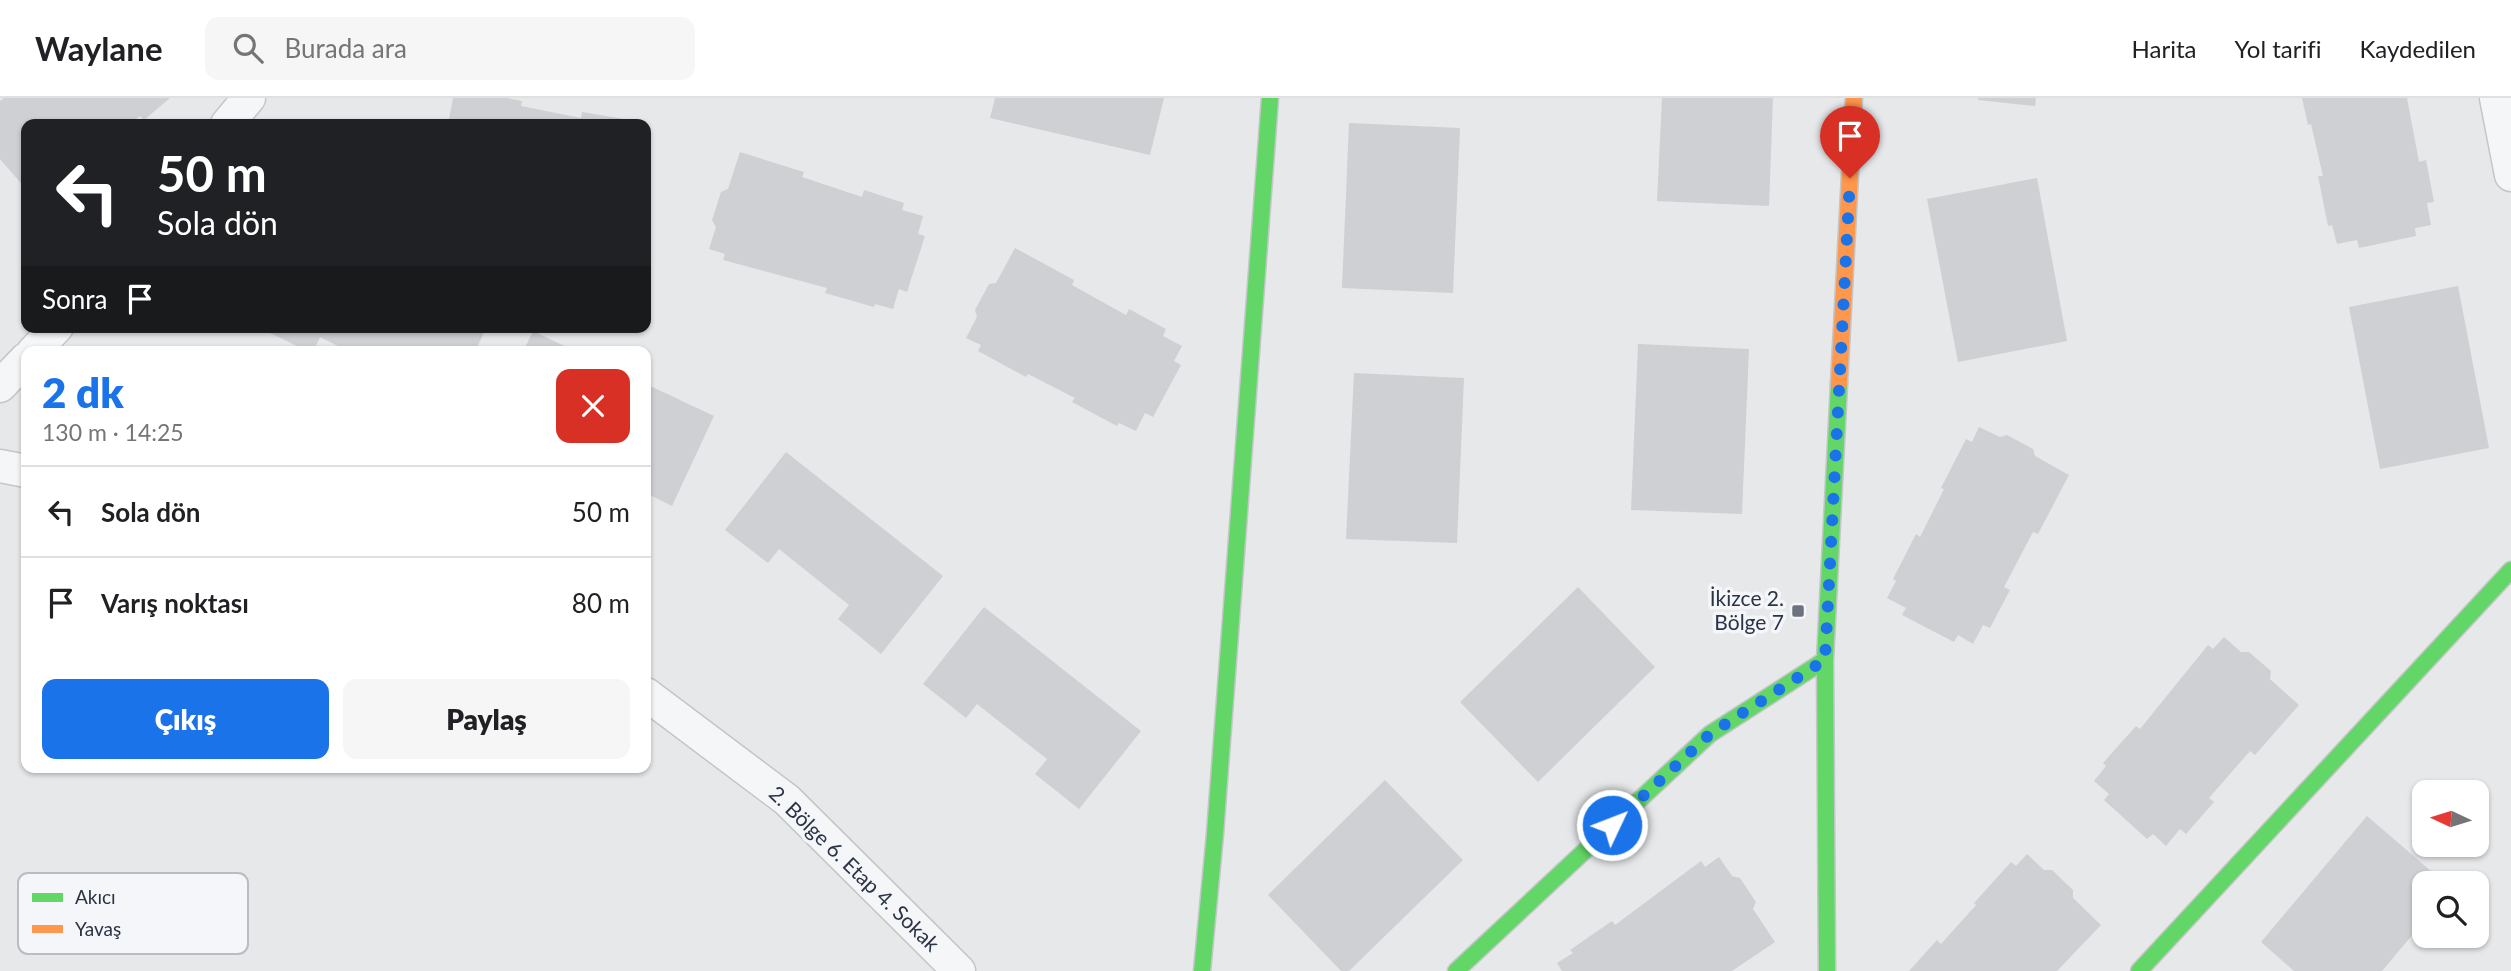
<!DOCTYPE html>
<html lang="tr">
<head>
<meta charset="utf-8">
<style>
  body { margin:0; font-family:Lato,sans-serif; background:#f6f6f6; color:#202124; height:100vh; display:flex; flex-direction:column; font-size:26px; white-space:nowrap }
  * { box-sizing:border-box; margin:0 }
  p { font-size:23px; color:#757577 }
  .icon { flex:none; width:38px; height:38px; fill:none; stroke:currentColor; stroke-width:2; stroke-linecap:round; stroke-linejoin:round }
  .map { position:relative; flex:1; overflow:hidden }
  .side { position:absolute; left:21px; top:248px; width:630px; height:427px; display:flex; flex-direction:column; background:#fff; border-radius:14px; box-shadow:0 2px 5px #0004 }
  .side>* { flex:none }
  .guide { position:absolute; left:21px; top:21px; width:630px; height:214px; border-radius:14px; box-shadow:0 2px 5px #0004; background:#202124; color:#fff; overflow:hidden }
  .needle { width:46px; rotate:274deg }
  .fabs { position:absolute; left:2412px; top:682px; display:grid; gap:14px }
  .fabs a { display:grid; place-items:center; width:77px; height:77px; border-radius:14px; background:#fff; box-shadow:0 2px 5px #0004; font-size:35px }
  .pin { position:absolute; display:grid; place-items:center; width:60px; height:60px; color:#fff; margin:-72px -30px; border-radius:50% 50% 50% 0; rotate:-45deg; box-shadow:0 0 7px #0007 }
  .pin .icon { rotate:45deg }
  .me { position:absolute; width:77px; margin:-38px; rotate:47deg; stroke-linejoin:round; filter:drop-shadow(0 0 5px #0008) }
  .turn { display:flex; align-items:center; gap:24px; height:147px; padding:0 21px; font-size:32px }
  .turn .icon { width:91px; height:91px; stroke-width:2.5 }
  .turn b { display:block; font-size:49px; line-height:60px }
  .then { display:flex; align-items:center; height:66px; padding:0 21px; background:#0003; gap:14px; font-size:26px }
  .round { display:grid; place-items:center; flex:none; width:74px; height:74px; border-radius:14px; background:#f6f6f6 }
  .headline { display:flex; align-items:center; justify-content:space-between; height:119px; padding:0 21px }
  h1 { font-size:42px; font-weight:800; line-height:52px; color:#1a73e8 }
  .button { display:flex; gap:14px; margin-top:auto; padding:14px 21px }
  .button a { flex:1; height:80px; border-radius:14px; background:#1a73e8; color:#fff; font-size:28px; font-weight:800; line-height:80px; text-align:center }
  .button a+a { background:#f6f6f6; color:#202124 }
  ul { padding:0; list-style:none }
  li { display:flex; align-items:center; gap:21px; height:91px; padding:0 21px; border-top:2px solid #e0e0e0 }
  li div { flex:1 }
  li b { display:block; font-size:26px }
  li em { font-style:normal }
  header { display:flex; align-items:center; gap:42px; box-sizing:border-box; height:98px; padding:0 35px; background:#fff; border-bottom:2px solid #e0e0e0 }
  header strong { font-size:33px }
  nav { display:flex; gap:38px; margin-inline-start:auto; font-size:24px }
  .search { width:490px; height:63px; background:#f6f6f6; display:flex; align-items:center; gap:18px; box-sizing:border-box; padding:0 24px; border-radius:14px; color:#757577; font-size:26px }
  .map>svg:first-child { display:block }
  .building { fill:#ced0d3 }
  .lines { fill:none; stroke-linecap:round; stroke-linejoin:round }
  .street-casing { stroke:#c4c6c8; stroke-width:35 }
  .fast-casing { stroke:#c4c6c8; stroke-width:19 }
  .slow-casing { stroke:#c4c6c8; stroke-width:19 }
  .street { stroke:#f5f6f7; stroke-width:32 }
  .fast { stroke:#63d668; stroke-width:16 }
  .slow { stroke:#ff974d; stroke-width:16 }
  .route { stroke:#1a73e8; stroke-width:12; stroke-dasharray:0 21.6 }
  .poi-dot { fill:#6c737f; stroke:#f4f6f9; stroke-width:2.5 }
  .labels { text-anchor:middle; stroke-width:7; stroke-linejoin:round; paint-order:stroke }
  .poi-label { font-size:21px; fill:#2b3445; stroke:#f4f6f9; text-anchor:end }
  .street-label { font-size:21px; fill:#2b3445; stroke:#f4f6f9 }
  .key { fill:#f4f6f9; stroke:#b8bcc3; stroke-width:2 }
  .key-label { font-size:19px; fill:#2b3445 }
</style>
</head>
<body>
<header>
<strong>Waylane</strong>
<div class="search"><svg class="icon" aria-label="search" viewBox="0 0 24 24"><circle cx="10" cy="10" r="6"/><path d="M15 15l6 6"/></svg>Burada ara</div>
<nav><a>Harita</a><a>Yol tarifi</a><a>Kaydedilen</a></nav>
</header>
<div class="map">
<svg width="2511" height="873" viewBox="0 0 2511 873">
  <rect width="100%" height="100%" fill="#e6e8ea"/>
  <path class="building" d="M4 0H170L144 22 140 18 130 26H26V91L0 61V3Z
    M453 0H507L522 3 521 8 581 20 582 14 624 21V26H448Z
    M995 0H1164L1150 57 990 20Z
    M1662 0H1773L1769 108 1657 103Z
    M1978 0H2036L2035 8 1978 2Z
    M2302 0H2407L2419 64 2426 62 2434 104 2427 105 2431 127 2415 130 2416 138 2359 150 2357 142 2337 146 2332 127 2328 128 2318 78H2323L2311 26 2308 27Z
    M1349 25 1460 30 1453 195 1342 190Z
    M740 54 804 74 802 79 862 99 864 92 904 105 902 112 923 118 918 136 925 138 907 194 899 191 893 211 875 206 874 209 825 195 827 190 723 162 725 156 709 151 716 129 712 122 721 94 728 91Z
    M2037 80 2067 243 1958 264 1927 101Z
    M1015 150 1074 182 1072 187 1126 217 1129 211 1166 231 1163 238 1182 248 1174 263 1181 267 1153 319 1145 315 1136 333 1119 325 1117 328 1072 304 1075 300 1028 276 1026 279 978 253 981 247 966 240 977 219 975 212 989 186 996 185Z
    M2458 188 2489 350 2380 371 2349 209Z
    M265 229H484L486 230 475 254H350L320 239 313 254H309L264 232Z
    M533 233 577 254H523Z
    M1638 246 1749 251 1742 416 1631 412Z
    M1354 275 1464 280 1457 445 1346 441Z
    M646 286 714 318 672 408 646 395Z
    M1979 329 2000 339 2007 337 2033 351 2035 358 2069 377 2038 436 2033 434 2004 489 2010 492 1990 530 1983 527 1973 546 1958 537 1954 544 1902 517 1906 510 1887 500 1896 483 1893 481 1916 436 1920 439 1944 391 1941 390 1966 341 1972 344Z
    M786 354 943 478 881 556 838 521 849 507 779 451 768 465 725 432Z
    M1578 489 1655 569 1538 684 1460 604Z
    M984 509 1141 633 1079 711 1035 676 1047 661 977 606 966 620 923 586Z
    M2224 539 2241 554H2249L2271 573 2270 581 2299 607 2255 657 2250 653 2209 700 2214 704 2186 736 2180 731 2166 748 2153 736 2147 741 2104 702 2109 696 2094 683 2106 668 2103 665 2136 628 2140 631 2208 547 2213 551Z
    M1385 682 1463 762 1349 873H1341L1268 797Z
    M2367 718 2446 786H2424V823L2382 873H2294L2261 844Z
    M2027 756 2044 772H2052L2073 792V800L2101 827 2057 873H1909L1937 842 1941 846 1976 807 1974 805 2011 764 2016 768Z
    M1719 759 1732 778 1740 780 1756 804 1753 811 1775 844 1732 873H1562L1557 865 1573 855 1570 852 1612 823 1615 827 1701 763 1705 769Z"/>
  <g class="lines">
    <g class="street-casing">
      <path id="street" d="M2496 0 2511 77
        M227 26 249 0
        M33 254 57 229
        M0 288 26 261
        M0 368 26 373
        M646 596 787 702 959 873"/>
    </g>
    <g class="fast-casing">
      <path id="fast" d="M1202 873 1215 736 1270 0
        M1456 873 1710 636 1825 562
        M1827 873 1825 562 1839 286
        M2139 873 2511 472"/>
    </g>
    <g class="slow-casing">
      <path id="slow" d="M1839 286 1854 0"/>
    </g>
    <use href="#street" class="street"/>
    <use href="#fast" class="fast"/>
    <use href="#slow" class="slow"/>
  </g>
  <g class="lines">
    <path class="route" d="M1612 727 1710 636 1825 562 1850 80"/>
  </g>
  <rect class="poi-dot" x="1791" y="506" width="14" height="14" rx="3.5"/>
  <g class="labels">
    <g class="poi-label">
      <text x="1784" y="508">İkizce 2.<tspan x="1784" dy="24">Bölge 7</tspan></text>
    </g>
    <g class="street-label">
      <text transform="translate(854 771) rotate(44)" y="7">2. Bölge 6. Etap 4. Sokak</text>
    </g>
  </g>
  <rect x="18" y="775" width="230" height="81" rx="10" class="key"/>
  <rect x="32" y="795" width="31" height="9" fill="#63d668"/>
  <rect x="32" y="827" width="31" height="8" fill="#ff974d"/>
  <g class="key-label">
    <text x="75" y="806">Akıcı</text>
    <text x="75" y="838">Yavaş</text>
  </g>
</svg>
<div class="fabs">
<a><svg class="needle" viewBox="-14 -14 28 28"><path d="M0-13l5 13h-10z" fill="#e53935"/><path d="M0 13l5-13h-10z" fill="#757577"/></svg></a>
<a><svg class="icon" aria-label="search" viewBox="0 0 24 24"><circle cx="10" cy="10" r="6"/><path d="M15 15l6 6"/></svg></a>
</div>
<div class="pin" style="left:1850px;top:80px;background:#d93025"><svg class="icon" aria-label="arrive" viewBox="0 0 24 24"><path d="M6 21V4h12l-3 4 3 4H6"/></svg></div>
<svg class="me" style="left:1612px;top:727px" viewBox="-20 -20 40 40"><circle r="17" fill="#1a73e8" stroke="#fff" stroke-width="3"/><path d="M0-11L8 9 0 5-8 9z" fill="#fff"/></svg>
<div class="guide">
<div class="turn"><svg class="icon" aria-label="left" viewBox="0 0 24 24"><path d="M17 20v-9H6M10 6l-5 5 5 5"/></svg><div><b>50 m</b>Sola dön</div></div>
<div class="then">Sonra<svg class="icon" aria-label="arrive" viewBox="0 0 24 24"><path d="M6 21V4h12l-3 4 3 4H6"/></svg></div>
</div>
<section class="side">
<div class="headline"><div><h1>2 dk</h1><p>130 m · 14:25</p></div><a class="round" style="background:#d93025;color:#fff"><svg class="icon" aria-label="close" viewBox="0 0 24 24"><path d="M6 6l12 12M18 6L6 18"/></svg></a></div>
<ul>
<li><svg class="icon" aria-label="left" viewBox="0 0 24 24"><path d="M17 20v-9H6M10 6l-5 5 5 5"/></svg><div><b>Sola dön</b></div><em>50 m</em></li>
<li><svg class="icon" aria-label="arrive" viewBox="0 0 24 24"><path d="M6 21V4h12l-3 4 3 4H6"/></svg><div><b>Varış noktası</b></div><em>80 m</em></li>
</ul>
<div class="button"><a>Çıkış</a><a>Paylaş</a></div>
</section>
</div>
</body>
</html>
